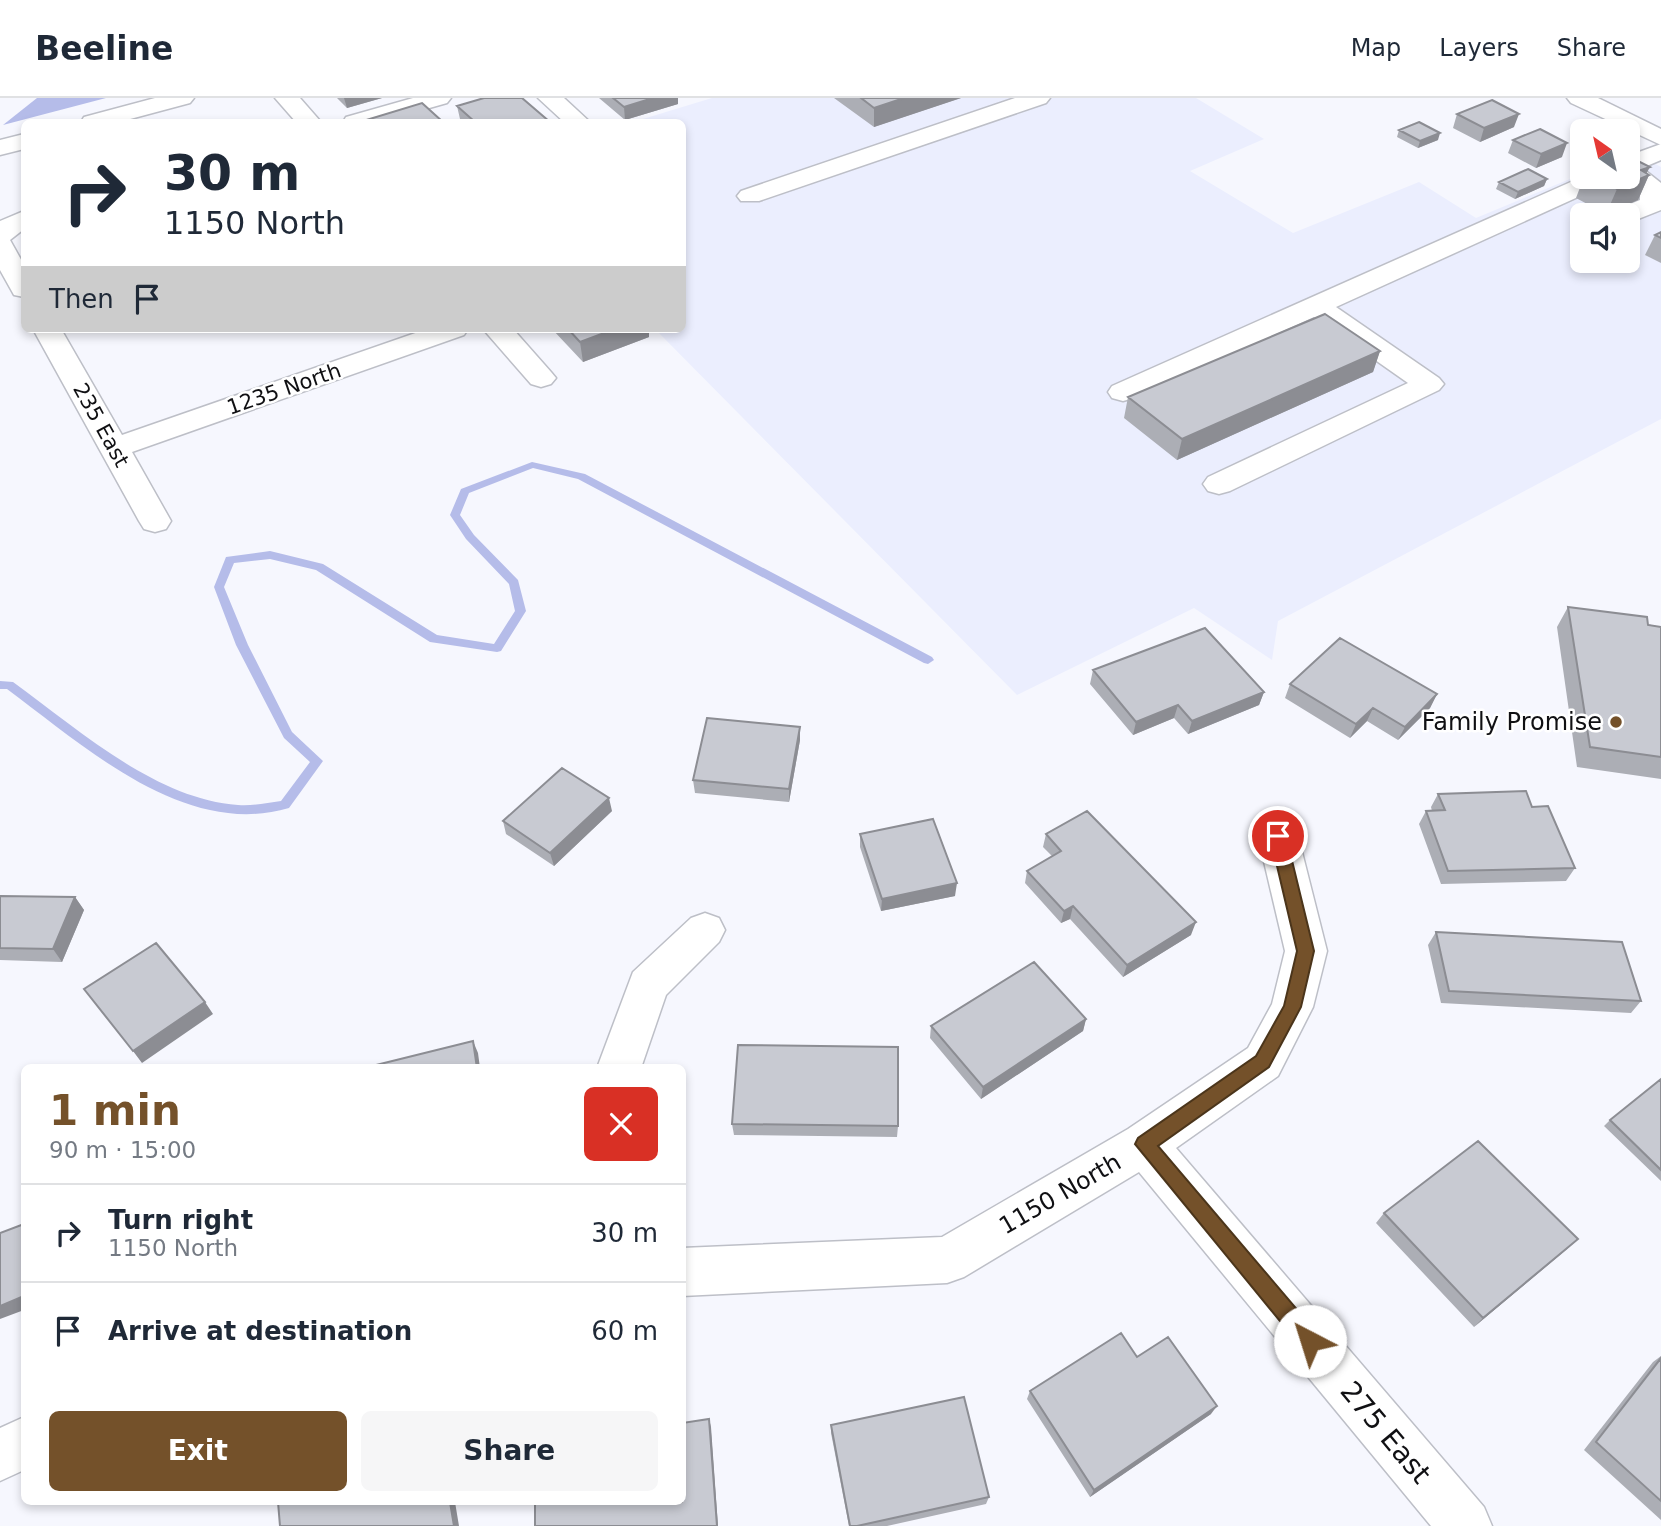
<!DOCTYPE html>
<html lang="en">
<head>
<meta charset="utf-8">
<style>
  body { margin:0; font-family:"DejaVu Sans",sans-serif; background:#f6f6f7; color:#1f2937; height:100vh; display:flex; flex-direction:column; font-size:26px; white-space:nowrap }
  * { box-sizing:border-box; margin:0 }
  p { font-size:23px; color:#747a83 }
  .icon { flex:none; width:38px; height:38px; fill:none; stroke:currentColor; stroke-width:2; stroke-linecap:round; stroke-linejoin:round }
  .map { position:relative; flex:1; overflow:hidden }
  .side { position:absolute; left:21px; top:966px; width:665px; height:441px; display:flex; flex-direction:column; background:#fff; border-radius:10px; box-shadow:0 4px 10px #0003 }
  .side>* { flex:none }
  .top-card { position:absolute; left:21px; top:21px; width:665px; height:214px; border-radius:10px; box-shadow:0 4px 10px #0003; background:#fff; color:#1f2937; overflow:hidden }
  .needle { width:46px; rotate:326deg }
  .fabs { position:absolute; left:1570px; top:21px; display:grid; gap:14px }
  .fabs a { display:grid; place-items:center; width:70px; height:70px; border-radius:10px; background:#fff; box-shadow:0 4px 10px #0003; font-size:35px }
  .pin { position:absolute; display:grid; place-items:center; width:60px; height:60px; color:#fff; margin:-30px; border:4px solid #fff; border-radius:50%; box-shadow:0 2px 7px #0007 }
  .me { position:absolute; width:77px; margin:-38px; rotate:320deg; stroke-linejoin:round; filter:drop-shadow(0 0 5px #0008) }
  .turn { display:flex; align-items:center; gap:24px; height:147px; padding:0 28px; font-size:32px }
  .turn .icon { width:91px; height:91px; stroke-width:2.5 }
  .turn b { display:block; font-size:49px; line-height:60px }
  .then { display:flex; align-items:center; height:66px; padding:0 28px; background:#0003; gap:14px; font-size:26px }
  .round { display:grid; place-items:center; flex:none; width:74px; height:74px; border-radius:10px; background:#f6f6f7 }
  .overview { display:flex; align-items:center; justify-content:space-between; height:119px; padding:0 28px }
  h1 { font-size:42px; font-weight:700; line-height:52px; color:#74512a }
  .button { display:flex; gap:14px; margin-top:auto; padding:14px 28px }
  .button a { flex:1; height:80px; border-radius:10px; background:#74512a; color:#fff; font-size:28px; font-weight:700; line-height:80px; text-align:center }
  .button a+a { background:#f6f6f7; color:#1f2937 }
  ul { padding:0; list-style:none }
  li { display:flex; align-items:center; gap:21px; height:98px; padding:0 28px; border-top:2px solid #e0e1e3 }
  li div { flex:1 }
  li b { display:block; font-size:26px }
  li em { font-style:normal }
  header { display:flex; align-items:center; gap:42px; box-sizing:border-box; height:98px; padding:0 35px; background:#fff; border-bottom:2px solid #e0e1e3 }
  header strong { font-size:33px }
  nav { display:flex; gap:38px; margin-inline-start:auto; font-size:24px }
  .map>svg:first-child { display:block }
  .built { fill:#ebeefe; fill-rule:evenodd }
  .water { fill:#b5bce9 }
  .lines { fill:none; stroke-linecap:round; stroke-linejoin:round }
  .stream { fill:#b5bce9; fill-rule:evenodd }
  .minor-casing { stroke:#bdbfc7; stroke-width:3 }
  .major-casing { stroke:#bdbfc7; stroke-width:3 }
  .minor { fill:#fff; fill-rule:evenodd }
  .major { fill:#fff; fill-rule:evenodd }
  .wall { fill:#acaeb5 }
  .shaded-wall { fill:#8c8d93 }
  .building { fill:#c8cad2; stroke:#8c8d93; stroke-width:2 }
  .route { fill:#74512a; stroke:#4b351b; stroke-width:2 }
  .poi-dot { fill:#74512a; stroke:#fff; stroke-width:2.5 }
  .labels { text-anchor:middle; stroke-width:5; stroke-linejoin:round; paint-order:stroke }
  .far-street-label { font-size:21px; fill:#101013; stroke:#fff }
  .poi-label { font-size:24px; fill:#101013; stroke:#fff; text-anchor:end }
  .street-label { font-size:24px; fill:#101013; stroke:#fff }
  .near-street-label { font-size:28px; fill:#101013; stroke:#fff }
</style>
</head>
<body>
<header>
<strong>Beeline</strong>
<nav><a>Map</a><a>Layers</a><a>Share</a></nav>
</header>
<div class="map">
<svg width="1661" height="1428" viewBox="0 0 1661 1428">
  <rect width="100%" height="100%" fill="#f6f7fe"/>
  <path class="built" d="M712 0H1196L1264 41 1190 73 1293 135 1419 84 1476 120 1582 76V79H1628V57L1633 54 1661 69V321L1278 523 1272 562 1194 510 1017 597 655 231H682V24H633ZM1582 117H1628V163H1582Z"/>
  <path class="water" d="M37 0H106L3 27Z"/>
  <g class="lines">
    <path class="stream" d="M532 364 585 376 932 559 934 562 928 566 924 565 578 381 533 370 469 395 460 417 474 437 518 482 526 513 501 553 497 554 430 544 316 472 270 461 234 465 224 489 248 547 292 634 323 663 289 710C185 741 84 648 7 591H0V583L13 584C78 631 155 701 238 707 253 708 267 705 281 703L310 664 284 640 236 547 214 489 226 459 270 453 323 466 437 537 494 546 515 513 509 486 466 441 450 417 461 391Z"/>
    <g class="minor-casing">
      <path id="minor" d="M155 0H194L190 5 119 24H81L84 19Z
        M275 0H300L321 24H296Z
        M413 0H451L447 5 380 24H343L346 19Z
        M538 0H564L590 24H564Z
        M1015 0H1050L1046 5 759 103H741L737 98 741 93Z
        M24 36V51L0 57V42Z
        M1661 46V62L1642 70 1661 85V112L1628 125V117H1614L1618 111 1640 102V93L1622 79H1628V58Z
        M1582 79H1615L1611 84 1336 209 1439 280 1444 286 1439 292 1230 393 1219 396 1208 393 1203 386 1208 379 1408 285 1314 219 1134 300 1123 303 1112 300 1108 294 1112 288Z
        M24 113V131L10 142 24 167V199L14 197 0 172V123Z
        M33 231H61L122 337 427 231H468L464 237 132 354 171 423 166 431 155 434 144 431 139 423Z
        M483 231H513L551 274 556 280 551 286 541 289 531 286Z
        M1278 722 1292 727 1298 738 1327 853 1313 909 1278 978 1176 1050 1484 1409 1492 1428H1431L1139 1074 964 1179 947 1185 682 1198V1150L942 1139 1128 1031 1248 950 1272 906 1285 853 1258 738 1264 727Z
        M705 815 719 820 725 832 719 844 666 897 641 970H597L633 874 691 820Z
        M24 1319V1372L0 1383V1330Z"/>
    </g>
    <g class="major-casing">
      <path id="major" d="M1567 0H1598L1661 31V47L1571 5Z"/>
    </g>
    <use href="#minor" class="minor"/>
    <use href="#major" class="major"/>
  </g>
  <path class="wall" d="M337 0H382L347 10Z
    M599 0H678V6L625 22Z
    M834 0H961L874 29Z
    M457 8 550 24H463L460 21Z
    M1457 16 1514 29 1480 44 1453 30Z
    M1399 32 1438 42 1418 50 1397 39Z
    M1513 42 1562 59 1536 70 1508 55Z
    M1647 75 1649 77 1638 102 1606 116 1576 100 1584 79H1628Z
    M1547 81 1544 88 1515 101 1496 91 1499 84Z
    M1661 134V165L1645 157 1655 137Z
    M552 231H649V239L583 264Z
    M1380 253 1373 274 1177 362 1124 320 1128 299Z
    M1568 509 1661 529V681L1577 669 1557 529Z
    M1093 572 1264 594 1259 607 1188 636 1174 620 1133 637 1090 586Z
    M1290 586 1437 596 1430 610 1398 642 1367 623 1350 640 1285 600Z
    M800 629V642L789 704 695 695 693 682Z
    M1438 696 1532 709 1575 770 1566 783 1441 786 1419 726 1426 713H1432L1431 709Z
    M612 713 554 768 506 736 503 723Z
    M860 736 955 798 881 813 860 749Z
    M1046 736 1191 837 1123 879 1070 821 1061 825 1025 785 1027 773 1052 758 1043 749Z
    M0 798 75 799 84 812 62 864 0 862Z
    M1436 834 1641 903 1631 915 1441 905 1428 847Z
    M1086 921 1083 933 981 1001 930 940 931 928Z
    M1661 981V1083L1604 1028 1610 1022Z
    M732 1026 898 1028 897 1039 734 1037Z
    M1384 1115 1578 1141 1474 1229 1376 1125Z
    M1661 1258V1422L1584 1352 1653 1264Z
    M1137 1259 1211 1316 1090 1399 1027 1301 1030 1293Z
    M831 1327 989 1399 986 1406 887 1428H849L831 1335Z"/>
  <path class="shaded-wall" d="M344 0H382L347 10Z
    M653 0H678V6L625 22 624 9Z
    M904 0H961L874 29V10Z
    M1519 16 1514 29 1480 44 1484 30Z
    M1440 35 1438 42 1418 50 1420 43Z
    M1567 45 1562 59 1536 70 1541 56Z
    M1650 69 1645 78 1649 77 1638 102 1606 116 1617 91 1641 72Z
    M1547 81 1544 88 1515 101 1518 94Z
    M615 231H649V239L583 264 580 244Z
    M1380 253 1373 274 1177 362 1182 341Z
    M1264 594 1259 607 1188 636 1192 623Z
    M1437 596 1430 610 1398 642 1405 629Z
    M1178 607 1174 620 1133 637 1136 624Z
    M1373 610 1367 623 1350 640 1356 626Z
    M800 629V642L789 704V691Z
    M609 700 612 713 554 768 550 755Z
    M957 785 955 798 881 813 882 801Z
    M75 799 84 812 62 864 53 851Z
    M1073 808 1070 821 1061 825 1064 813Z
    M1196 824 1191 837 1123 879 1127 867Z
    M205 904 213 916 142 965 133 953Z
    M1086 921 1083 933 981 1001 983 989Z
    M473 943 478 955 480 970H477Z
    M1578 1141 1567 1151 1474 1229 1483 1220Z
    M24 1198V1212L0 1221V1208Z
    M1217 1308 1211 1316 1090 1399 1094 1392Z
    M709 1321 711 1329 718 1428H717Z
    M450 1404H455L459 1428H454Z"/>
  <path class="building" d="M484 0H522L550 24H475L457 8Z
    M613 0H653L624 9Z
    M861 0H904L874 10Z
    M1492 2 1519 16 1484 30 1457 16Z
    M422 5 443 24H365L363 23Z
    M1419 24 1440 35 1420 43 1399 32Z
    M1540 31 1567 45 1541 56 1513 42Z
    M1628 58 1650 69 1641 72 1649 77 1617 91 1595 79H1628Z
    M1528 71 1547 81 1518 94 1499 84Z
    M1661 134V140L1655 137Z
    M1325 216 1380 253 1182 341 1128 299Z
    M568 231H615L580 244Z
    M1568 509 1647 519 1648 527 1661 529V659L1590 649Z
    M1205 530 1264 594 1192 623 1178 607 1136 624 1093 572Z
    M1340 540 1437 596 1405 629 1373 610 1356 626 1290 586Z
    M707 620 800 629 789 691 693 682Z
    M562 670 609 700 550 755 503 723Z
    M1526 693 1532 709 1548 708 1575 770 1448 773 1426 713 1445 712 1438 696Z
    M1087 713 1196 824 1127 867 1073 808 1064 813 1027 773 1061 753 1046 736Z
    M933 721 957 785 882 801 860 736Z
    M0 798 75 799 53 851 0 850Z
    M1436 834 1622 844 1641 903 1449 893Z
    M156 845 205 904 133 953 84 891Z
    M1034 864 1086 921 983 989 931 928Z
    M473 943 477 970H364Z
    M738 947 898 949V1028L732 1026Z
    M1661 981V1072L1610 1022Z
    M1478 1043 1578 1141 1483 1220 1384 1115Z
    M24 1126V1198L0 1208V1135Z
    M1121 1235 1137 1259 1168 1239 1217 1308 1094 1392 1030 1293Z
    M1661 1260V1403L1596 1344Z
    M964 1299 989 1399 857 1428H850L831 1327Z
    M709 1321 717 1428H535V1404H682V1325Z
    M278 1404H450L454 1428H280Z"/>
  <path class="route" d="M1278 732 1286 738 1314 853 1301 909 1269 969 1158 1048 1317 1235 1320 1243 1317 1250 1310 1253 1302 1250 1135 1046 1138 1040 1256 958 1284 908 1297 853 1270 738Z"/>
  <circle class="poi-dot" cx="1616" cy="624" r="7"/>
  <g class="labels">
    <g class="far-street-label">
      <text transform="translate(284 291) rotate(-19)" y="7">1235 North</text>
      <text transform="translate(101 327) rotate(61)" y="7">235 East</text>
    </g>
    <g class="poi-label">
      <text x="1602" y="632">Family Promise</text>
    </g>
    <g class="street-label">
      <text transform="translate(1060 1096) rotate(-30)" y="8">1150 North</text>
    </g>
    <g class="near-street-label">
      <text transform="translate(1386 1334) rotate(50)" y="10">275 East</text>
    </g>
  </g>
</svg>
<div class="fabs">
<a><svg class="needle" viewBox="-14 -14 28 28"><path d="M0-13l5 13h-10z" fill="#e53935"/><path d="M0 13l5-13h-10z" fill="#747a83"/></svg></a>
<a><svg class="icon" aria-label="sound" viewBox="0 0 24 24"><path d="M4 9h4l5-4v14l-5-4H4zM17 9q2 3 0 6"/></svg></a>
</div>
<div class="pin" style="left:1278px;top:738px;background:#d93025"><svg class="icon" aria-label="arrive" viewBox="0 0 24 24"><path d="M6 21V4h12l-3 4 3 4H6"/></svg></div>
<svg class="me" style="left:1310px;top:1243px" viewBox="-20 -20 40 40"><circle r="19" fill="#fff"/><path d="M0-13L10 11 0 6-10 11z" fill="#74512a"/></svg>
<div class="top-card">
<div class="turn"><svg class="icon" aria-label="right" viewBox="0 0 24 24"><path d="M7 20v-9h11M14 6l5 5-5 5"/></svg><div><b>30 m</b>1150 North</div></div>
<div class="then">Then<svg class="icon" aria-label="arrive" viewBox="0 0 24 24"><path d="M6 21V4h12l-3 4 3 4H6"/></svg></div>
</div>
<section class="side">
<div class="overview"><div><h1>1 min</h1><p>90 m · 15:00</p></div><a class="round" style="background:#d93025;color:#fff"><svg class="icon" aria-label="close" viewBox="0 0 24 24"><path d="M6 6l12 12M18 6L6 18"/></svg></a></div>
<ul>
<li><svg class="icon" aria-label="right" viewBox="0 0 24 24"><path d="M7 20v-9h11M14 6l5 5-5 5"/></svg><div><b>Turn right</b><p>1150 North</p></div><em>30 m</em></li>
<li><svg class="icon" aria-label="arrive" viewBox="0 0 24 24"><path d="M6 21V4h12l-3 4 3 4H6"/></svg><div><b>Arrive at destination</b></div><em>60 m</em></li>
</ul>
<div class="button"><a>Exit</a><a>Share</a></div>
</section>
</div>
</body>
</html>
